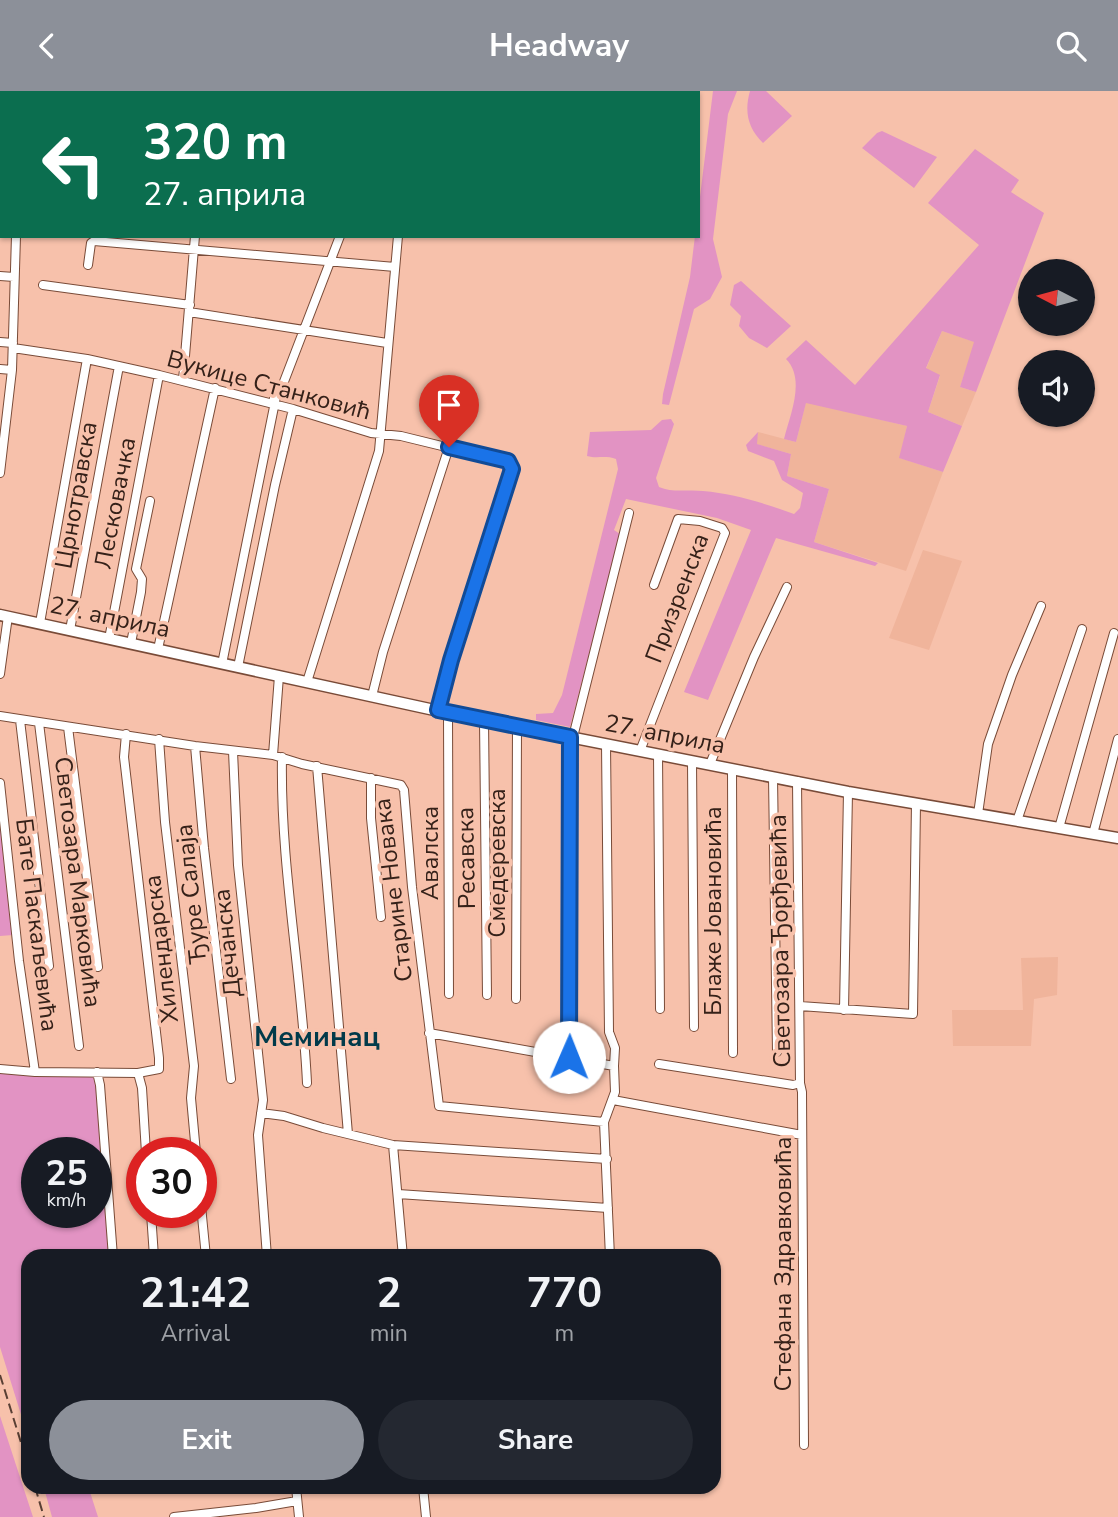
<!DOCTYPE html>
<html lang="en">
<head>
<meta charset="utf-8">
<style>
  body { margin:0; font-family:"Nunito Sans",sans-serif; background:#242831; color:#f1f3f6; height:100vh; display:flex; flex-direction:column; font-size:26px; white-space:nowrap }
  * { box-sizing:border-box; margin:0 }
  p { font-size:23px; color:#9ea1a6 }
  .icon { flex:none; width:38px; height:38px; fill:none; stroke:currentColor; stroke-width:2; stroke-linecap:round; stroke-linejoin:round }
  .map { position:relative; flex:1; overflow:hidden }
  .side { position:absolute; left:21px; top:1158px; width:700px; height:245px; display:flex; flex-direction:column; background:#171b24; border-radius:21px; box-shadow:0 2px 5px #0004 }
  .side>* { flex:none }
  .guide { position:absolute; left:0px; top:0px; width:700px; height:147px; box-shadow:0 2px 5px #0004; background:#0b6e4f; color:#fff; overflow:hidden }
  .needle { width:46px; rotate:276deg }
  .controls { position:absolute; left:1018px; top:168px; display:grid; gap:14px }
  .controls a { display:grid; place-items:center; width:77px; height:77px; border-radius:50%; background:#171b24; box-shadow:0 2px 5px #0004; font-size:35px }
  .speed { position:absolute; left:21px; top:1046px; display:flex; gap:14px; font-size:35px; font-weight:700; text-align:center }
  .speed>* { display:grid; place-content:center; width:91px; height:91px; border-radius:50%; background:#171b24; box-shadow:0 2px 5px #0004; line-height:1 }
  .speed small { font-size:18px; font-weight:400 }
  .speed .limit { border:10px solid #d22; background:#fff; color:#111 }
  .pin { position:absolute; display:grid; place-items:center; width:60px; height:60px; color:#fff; margin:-72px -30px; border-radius:50% 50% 50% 0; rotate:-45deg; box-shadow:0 0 7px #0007 }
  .pin .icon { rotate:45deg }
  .me { position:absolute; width:77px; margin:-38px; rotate:1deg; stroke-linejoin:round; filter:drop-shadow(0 0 5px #0008) }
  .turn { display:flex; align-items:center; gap:24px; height:147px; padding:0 28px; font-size:32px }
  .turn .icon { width:91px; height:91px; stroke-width:2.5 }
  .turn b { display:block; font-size:49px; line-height:60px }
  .eta { display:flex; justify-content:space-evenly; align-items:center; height:119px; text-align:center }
  .eta b { font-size:42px; font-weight:700; line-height:49px }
  .cta { display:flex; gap:14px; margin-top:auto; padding:14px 28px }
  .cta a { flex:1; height:80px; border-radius:42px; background:#8c9099; color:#fff; font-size:28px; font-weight:700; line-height:80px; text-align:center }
  .cta a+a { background:#242831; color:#f1f3f6 }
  header { display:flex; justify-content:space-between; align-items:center; height:91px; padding:0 28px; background:#8c9099; color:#fff; font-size:32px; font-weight:700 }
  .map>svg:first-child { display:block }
  .built { fill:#f0b49b }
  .green { fill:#e293c3; fill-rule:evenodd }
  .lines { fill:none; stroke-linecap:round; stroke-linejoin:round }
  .street-casing { stroke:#794b38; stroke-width:10 }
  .secondary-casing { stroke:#794b38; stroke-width:13 }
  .street { stroke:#fff; stroke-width:8 }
  .secondary { stroke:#fff; stroke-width:10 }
  .rail { stroke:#593f34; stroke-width:2; stroke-dasharray:10 5; stroke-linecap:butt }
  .route-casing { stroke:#114b97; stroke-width:18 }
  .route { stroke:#1a73e8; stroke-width:12 }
  .labels { text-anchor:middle; stroke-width:7; stroke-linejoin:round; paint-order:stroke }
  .street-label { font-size:24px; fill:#352119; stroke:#f7c1ab }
  .quarter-label { font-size:28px; font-weight:bold; fill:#013a4a; stroke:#f7c1ab }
</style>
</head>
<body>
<header><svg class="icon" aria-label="back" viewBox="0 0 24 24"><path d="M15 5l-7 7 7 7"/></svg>Headway<svg class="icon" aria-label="search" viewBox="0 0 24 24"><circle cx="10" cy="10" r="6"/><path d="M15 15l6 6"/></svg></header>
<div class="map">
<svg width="1118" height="1426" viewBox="0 0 1118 1426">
  <rect width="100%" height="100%" fill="#f7c1ab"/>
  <path class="built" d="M942 240 975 251 960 296 976 301 962 335 928 321 940 285 926 278Z
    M806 311 907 335 900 367 943 381 906 480 814 451 829 398 787 385 791 363 756 353 758 341 796 351Z
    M923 459 962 470 929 559 889 547Z
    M1058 866 1057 904 1034 908 1031 955H953L952 919H1023L1021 867Z"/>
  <path class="green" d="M713 0H737L728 23 713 148 722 186 710 208 694 218 669 314 662 313 663 303 690 186 695 145H698V122Z
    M750 0H766L792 25 763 52C748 37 744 21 750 0Z
    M882 40 937 66 914 97 862 57 877 42Z
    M975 58 1019 89 1011 101 1044 122 976 301 960 296 974 251 942 240 926 277 940 284 928 321 962 335 943 381 899 367 907 335 806 312 796 351 784 348C790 324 806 288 786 268L806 249 855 294 979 154 928 112Z
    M741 190 791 235 767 257 749 247 739 235 741 225 730 214 734 194Z
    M671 328 674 333 656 387 659 396C672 402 689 398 703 400 735 403 764 412 794 423L800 417 803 402 782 389 774 370 748 360 746 354 758 341 757 353 791 363 787 385 829 398 814 451 878 472 875 475 776 447 708 609 684 601 751 439 717 427 626 408 614 439 620 443 570 636 536 629V623L553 622 562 604 618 378 616 368C605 364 597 368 587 365L590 341 651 339 662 329Z
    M0 721 13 844 0 845Z
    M0 982 93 986 96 993 109 1165 28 1166V1346L0 1256ZM37 1062H96V1122H37Z
    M0 1325 33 1426H0Z
    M44 1397V1396L120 1397 90 1401 98 1426H52Z"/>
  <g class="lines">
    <g class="street-casing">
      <path id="street" d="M31 0V2
        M350 0 351 2
        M180 2 181 0
        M412 2 413 0
        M0 16H2
        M0 76H2
        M88 174 91 152 94 150 395 176
        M0 185 14 186
        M43 194 190 214
        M189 221 387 252
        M0 251 13 252
        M13 257 87 268 159 284 293 318 371 342 401 345 511 372 512 383 451 569 438 619
        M0 278 12 279
        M183 289 195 145
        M274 307 280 301 340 145
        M0 382 12 279 16 145
        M40 532 87 268
        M70 539 119 275
        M109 548 159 284
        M131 552 141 501 142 488 136 478 150 410
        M158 558 215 297
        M222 573 276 306
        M238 576 275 394 293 318
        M0 583 8 525
        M307 591 379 360 398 145
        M372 605 383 561 449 356
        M448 622 449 903
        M0 625 195 655 273 664 302 673 401 694 404 699 412 796 439 1015 604 1031
        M20 629 49 875
        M484 629 487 904
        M39 632 79 955
        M68 636 98 876
        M573 646 629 422
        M159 648 165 731 194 975 191 1007 196 1062
        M606 653 609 941 615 957 614 975
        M195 655 204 757 231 988
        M233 660 238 774 263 1009 258 1044 267 1166
        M640 660 725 442 722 437 700 430 678 428 654 494
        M658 663 660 918
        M273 664 279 585
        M282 666C280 775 302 883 307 992
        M692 670 694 936
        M710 673 754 566 787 496
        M317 675 348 1043
        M732 678 733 962
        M773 686 777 961
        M371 687V727L381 826
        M0 692 19 870 35 981
        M978 723 988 653 1012 584 1041 515
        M1017 730 1082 538
        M1059 737 1114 542
        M1093 743 1118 648
        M516 908 517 635
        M800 915 913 923 916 712
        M844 919 848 701
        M429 942 614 975 615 1001 604 1031 610 1166
        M569 966 570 646
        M659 973 793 994 800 992 797 690
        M0 978 35 981 138 982 159 978V967L124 666 126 643
        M97 981 100 994 113 1166
        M138 982 142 997 146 1062
        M800 992 802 1001 804 1354
        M613 1009 802 1044
        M261 1022 284 1025 323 1037 393 1054 607 1068
        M393 1054 403 1166
        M398 1103 608 1117
        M201 1115 206 1166
        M151 1122 154 1166
        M296 1396 299 1426
        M423 1396 426 1426
        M174 1426 256 1417 297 1410"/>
    </g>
    <g class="secondary-casing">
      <path id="secondary" d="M0 524 448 622 848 701 1118 747"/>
    </g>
    <use href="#street" class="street"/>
    <use href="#secondary" class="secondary"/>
    <path class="rail" d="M0 1284 28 1374
      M35 1396 44 1426"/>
  </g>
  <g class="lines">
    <g class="route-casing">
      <path id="route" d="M449 356 508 370 512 378 451 569 438 619 570 646 569 966"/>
    </g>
    <use href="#route" class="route"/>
  </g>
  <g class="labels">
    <g class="street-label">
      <text transform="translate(269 294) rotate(15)" y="8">Вукице Станковић</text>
      <text transform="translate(76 404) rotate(-80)" y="8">Црнотравска</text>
      <text transform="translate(115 412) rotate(-79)" y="8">Лесковачка</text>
      <text transform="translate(677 507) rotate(-69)" y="8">Призренска</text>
      <text transform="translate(110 526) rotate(12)" y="8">27. априла</text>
      <text transform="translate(665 643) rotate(11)" y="8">27. априла</text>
      <text transform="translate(430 762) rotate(-90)" y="8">Авалска</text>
      <text transform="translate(466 767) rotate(-91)" y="8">Ресавска</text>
      <text transform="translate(497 772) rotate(-90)" y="8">Смедеревска</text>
      <text transform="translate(78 791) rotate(83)" y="8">Светозара Марковића</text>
      <text transform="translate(393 799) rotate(-97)" y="8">Старине Новака</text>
      <text transform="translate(191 803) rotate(-96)" y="8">Ђуре Салаја</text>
      <text transform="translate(713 820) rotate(-90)" y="8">Блаже Јовановића</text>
      <text transform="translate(37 834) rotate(83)" y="8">Бате Паскаљевића</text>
      <text transform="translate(780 850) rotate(-91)" y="8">Светозара Ђорђевића</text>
      <text transform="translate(227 852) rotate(-96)" y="8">Дечанска</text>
      <text transform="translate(161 858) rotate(-97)" y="8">Хилендарска</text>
      <text transform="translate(783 1173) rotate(-90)" y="8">Стефана Здравковића</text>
    </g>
    <g class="quarter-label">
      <text x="317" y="955">Меминац</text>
    </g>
  </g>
</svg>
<div class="controls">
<a><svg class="needle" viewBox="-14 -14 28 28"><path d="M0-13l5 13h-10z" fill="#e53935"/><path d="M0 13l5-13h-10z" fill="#9ea1a6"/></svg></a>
<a><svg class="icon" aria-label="sound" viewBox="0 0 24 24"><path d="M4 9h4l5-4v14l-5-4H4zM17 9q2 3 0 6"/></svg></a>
</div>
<div class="speed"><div>25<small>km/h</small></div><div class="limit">30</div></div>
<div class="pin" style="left:449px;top:356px;background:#d93025"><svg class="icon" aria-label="arrive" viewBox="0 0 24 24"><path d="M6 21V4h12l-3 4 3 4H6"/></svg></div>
<svg class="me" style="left:569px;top:966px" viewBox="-20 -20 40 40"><circle r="19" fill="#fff"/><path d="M0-13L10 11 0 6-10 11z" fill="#1a73e8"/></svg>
<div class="guide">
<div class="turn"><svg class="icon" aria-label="left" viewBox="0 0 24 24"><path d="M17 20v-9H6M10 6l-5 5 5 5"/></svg><div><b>320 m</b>27. априла</div></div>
</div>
<section class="side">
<div class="eta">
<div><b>21:42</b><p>Arrival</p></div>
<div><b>2</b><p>min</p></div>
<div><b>770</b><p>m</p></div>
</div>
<div class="cta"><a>Exit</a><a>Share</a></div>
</section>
</div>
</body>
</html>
